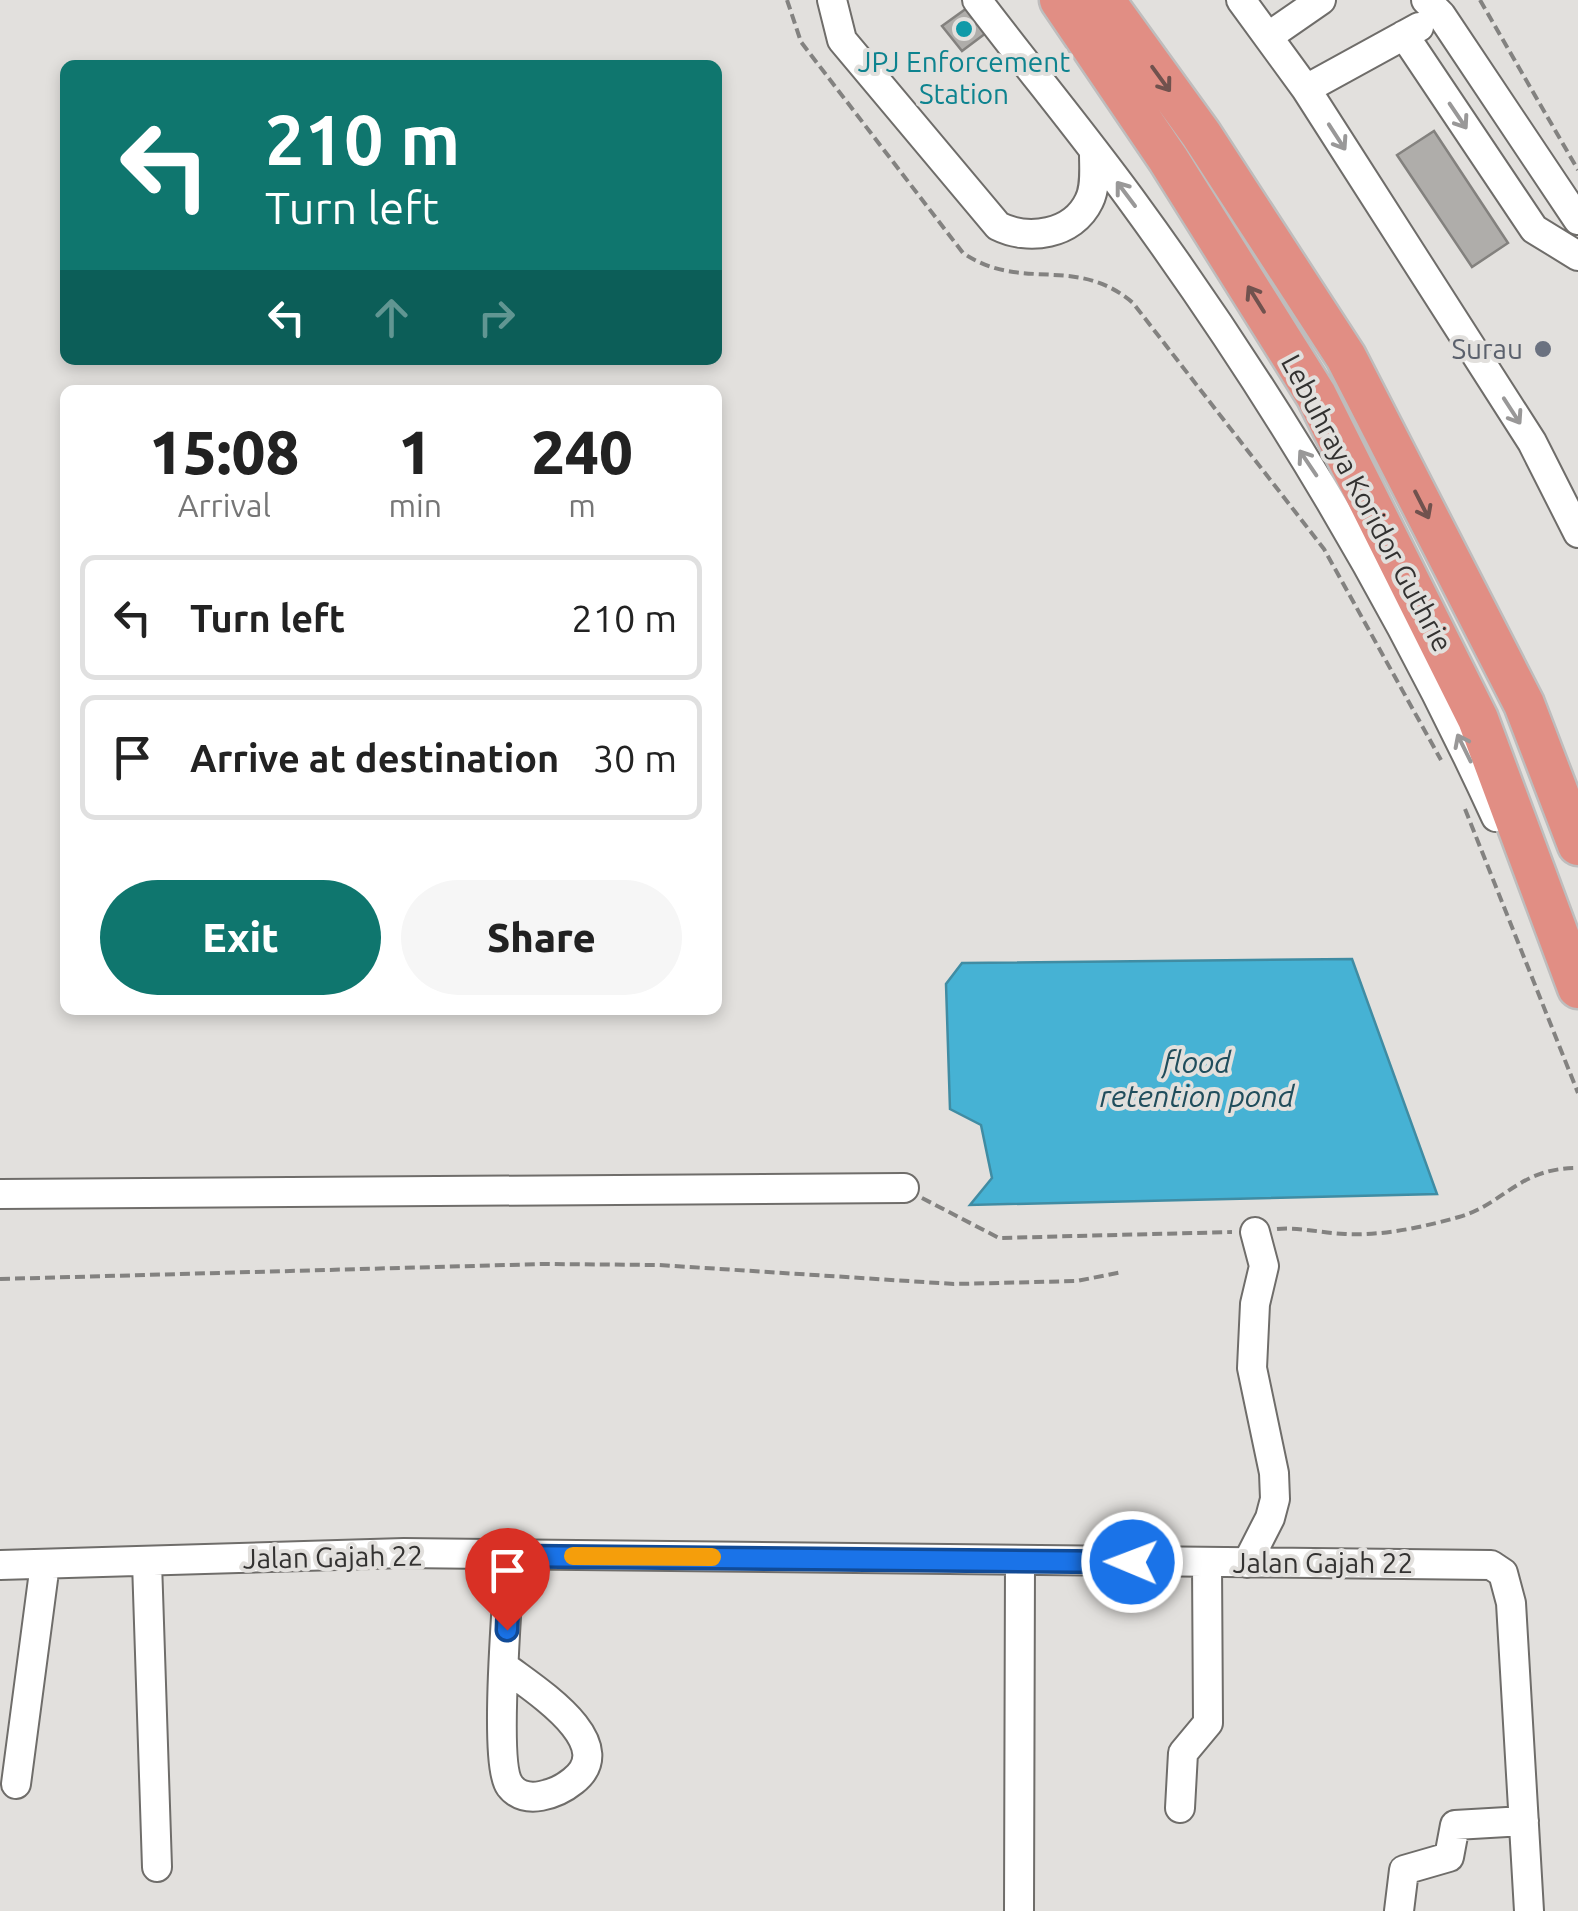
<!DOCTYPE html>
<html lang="en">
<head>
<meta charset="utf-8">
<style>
  body { margin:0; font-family:Ubuntu,sans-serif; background:#f6f6f6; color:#222; height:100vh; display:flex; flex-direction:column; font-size:38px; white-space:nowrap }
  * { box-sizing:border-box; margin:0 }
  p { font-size:32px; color:#767676 }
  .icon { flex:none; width:55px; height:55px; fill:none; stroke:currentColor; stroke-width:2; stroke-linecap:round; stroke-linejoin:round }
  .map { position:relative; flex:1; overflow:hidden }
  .details { position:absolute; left:60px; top:385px; width:662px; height:630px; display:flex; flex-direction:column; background:#fff; border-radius:15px; box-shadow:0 5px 15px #0003 }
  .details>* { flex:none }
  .hud { position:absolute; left:60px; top:60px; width:662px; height:305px; border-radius:15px; box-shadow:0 5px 15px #0003; background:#0f766e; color:#fff; overflow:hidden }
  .pin { position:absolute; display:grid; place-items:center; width:85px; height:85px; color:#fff; margin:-102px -42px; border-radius:50% 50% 50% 0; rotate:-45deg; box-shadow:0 0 10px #0007 }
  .pin .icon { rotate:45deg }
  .me { position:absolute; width:110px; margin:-55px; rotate:271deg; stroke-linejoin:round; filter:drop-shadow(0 0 8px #0008) }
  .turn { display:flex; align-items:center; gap:35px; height:210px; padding:0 40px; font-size:45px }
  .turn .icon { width:130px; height:130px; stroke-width:2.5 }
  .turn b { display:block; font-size:70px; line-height:85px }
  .lanes { display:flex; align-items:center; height:95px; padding:0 40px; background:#0003; justify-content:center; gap:50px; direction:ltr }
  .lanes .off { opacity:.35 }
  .eta { display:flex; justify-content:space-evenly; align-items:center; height:170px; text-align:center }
  .eta b { font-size:60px; font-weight:800; line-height:70px }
  .button { display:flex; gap:20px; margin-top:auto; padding:20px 40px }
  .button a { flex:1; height:115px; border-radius:60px; background:#0f766e; color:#fff; font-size:40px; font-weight:800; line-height:115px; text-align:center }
  .button a+a { background:#f6f6f6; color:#222 }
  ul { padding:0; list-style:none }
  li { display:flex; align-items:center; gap:30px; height:125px; margin:0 20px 15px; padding:0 20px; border:5px solid #e0e0e0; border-radius:15px }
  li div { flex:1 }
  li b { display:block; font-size:38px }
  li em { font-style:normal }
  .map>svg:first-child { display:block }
  .water { fill:#46b2d4; stroke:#408ca3; stroke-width:2.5 }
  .building { fill:#afadaa; stroke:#83817e; stroke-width:2.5 }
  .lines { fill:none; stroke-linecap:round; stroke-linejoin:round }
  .minor-casing { stroke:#6f6d6a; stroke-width:32 }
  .highway-casing { stroke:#bebdbd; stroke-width:45 }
  .path { stroke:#838280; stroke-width:4; stroke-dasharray:10 5; stroke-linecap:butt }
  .minor { stroke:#fff; stroke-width:28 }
  .highway { stroke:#e18e84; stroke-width:40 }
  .oneway { stroke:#70524e }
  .oneway2 { stroke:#999898 }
  .route-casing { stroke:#114b97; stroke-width:25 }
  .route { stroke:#1a73e8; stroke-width:18 }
  .slow { stroke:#f59e0b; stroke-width:18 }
  .culture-dot { fill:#0f9aa8; stroke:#e2e0dd; stroke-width:4 }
  .worship-dot { fill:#6b7280; stroke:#e2e0dd; stroke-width:4 }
  .labels { text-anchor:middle; stroke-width:8; stroke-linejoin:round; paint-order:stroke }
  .culture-label { font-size:28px; fill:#0d838f; stroke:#e2e0dd }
  .worship-label { font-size:28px; fill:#5b616d; stroke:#e2e0dd; text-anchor:end }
  .street-label { font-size:28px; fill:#333231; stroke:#e2e0dd }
  .water-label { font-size:30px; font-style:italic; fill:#204d5c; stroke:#e2e0dd }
</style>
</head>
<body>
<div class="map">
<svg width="1578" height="1911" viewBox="0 0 1578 1911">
  <rect width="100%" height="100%" fill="#e2e0dd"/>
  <path class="water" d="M1352 959 1437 1194 970 1205 992 1178 981 1125 950 1109 946 984 962 963Z"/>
  <path class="building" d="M967 8 986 33 962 51 942 26Z
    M1434 131 1508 243 1472 267 1397 155Z"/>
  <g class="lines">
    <g class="minor-casing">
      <path id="minor" d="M832 0 842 40 998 226C1028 241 1073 235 1089 201 1096 187 1094 169 1094 154
        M977 0C1027 66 1081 131 1130 198 1271 391 1396 599 1496 817
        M1241 0 1306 89 1532 442 1578 533
        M1426 0 1441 15 1578 220
        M1404 35 1534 229 1578 256
        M1269 36 1321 0
        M1306 89 1419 27
        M0 1194 904 1188
        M147 1562 157 1867
        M1247 1563 1270 1518 1275 1499 1274 1473 1252 1368 1255 1304 1264 1266 1255 1232
        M0 1565 404 1553 1491 1565 1503 1573 1511 1603 1529 1911
        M505 1667C532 1688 622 1743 573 1781 557 1794 525 1806 510 1786 493 1764 508 1593 510 1556
        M16 1784 45 1564
        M1180 1808 1183 1753 1208 1723 1207 1564
        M1019 1911 1020 1560
        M1399 1911 1404 1870 1449 1857 1455 1825 1524 1821"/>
    </g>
    <g class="highway-casing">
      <path id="highway" d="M1060 0 1168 159 1316 395 1478 719 1578 988
        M1104 0 1201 134 1346 357 1524 704 1578 845"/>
    </g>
    <path class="path" d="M787 0 801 42 963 253C1022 293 1076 254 1133 303L1324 549 1441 760
      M1480 0 1578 170
      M1465 809 1578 1093
      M922 1198 999 1238 1232 1232
      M1277 1229C1300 1227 1322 1233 1345 1234 1383 1236 1423 1227 1459 1217 1504 1204 1519 1168 1577 1168
      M0 1279 543 1264 659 1265 954 1284 1077 1281 1122 1272"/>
    <use href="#minor" class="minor"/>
    <use href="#highway" class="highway"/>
  </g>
  <defs><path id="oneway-shaft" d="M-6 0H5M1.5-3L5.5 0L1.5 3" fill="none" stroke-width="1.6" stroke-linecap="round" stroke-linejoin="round" transform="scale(2.5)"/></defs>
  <g class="oneway">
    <use href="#oneway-shaft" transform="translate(1161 79) rotate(54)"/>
    <use href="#oneway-shaft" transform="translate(1256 299) rotate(-122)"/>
    <use href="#oneway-shaft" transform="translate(1422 505) rotate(63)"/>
  </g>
  <g class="oneway2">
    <use href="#oneway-shaft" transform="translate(1458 116) rotate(56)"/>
    <use href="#oneway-shaft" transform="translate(1337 137) rotate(57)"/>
    <use href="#oneway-shaft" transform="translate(1126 194) rotate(-127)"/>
    <use href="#oneway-shaft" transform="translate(1512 411) rotate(57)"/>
    <use href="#oneway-shaft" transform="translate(1308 463) rotate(-124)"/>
    <use href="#oneway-shaft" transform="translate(1464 748) rotate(-116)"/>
  </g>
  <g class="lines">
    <g class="route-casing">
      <path id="route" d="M507 1630 510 1556 1132 1562"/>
    </g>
    <use href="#route" class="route"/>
    <path class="slow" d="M573 1556 712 1557"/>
  </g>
  <circle class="culture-dot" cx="964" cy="29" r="10"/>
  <circle class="worship-dot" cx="1543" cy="349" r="10"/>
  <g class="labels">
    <g class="culture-label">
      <text x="964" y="72">JPJ Enforcement<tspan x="964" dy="32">Station</tspan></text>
    </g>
    <g class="worship-label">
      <text x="1523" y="359">Surau</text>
    </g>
    <g class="street-label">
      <text transform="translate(1367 503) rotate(62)" y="10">Lebuhraya Koridor Guthrie</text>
      <text transform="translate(333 1557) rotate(-1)" y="10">Jalan Gajah 22</text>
      <text x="1323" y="1573">Jalan Gajah 22</text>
    </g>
    <g class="water-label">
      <text x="1197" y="1073">flood<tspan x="1197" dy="34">retention pond</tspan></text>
    </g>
  </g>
</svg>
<div class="pin" style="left:507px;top:1630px;background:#d93025"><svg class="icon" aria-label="arrive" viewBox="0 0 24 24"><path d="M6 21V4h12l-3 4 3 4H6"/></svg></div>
<svg class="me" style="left:1132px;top:1562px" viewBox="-20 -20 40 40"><circle r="17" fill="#1a73e8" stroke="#fff" stroke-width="3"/><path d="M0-11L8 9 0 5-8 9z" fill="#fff"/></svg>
<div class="hud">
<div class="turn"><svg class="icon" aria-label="left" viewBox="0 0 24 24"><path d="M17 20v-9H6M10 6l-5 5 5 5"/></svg><div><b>210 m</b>Turn left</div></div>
<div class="lanes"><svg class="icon" aria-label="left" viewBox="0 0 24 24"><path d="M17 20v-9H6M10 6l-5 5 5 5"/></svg><svg class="icon off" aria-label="ahead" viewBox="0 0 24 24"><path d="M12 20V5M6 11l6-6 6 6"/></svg><svg class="icon off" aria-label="right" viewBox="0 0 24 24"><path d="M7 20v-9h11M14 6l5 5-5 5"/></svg></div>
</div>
<section class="details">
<div class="eta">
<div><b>15:08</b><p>Arrival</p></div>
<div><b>1</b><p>min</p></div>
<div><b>240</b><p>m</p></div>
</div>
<ul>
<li><svg class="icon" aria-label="left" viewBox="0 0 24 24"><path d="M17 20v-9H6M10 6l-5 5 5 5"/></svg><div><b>Turn left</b></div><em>210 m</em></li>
<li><svg class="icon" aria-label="arrive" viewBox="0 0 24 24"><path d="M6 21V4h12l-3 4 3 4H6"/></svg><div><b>Arrive at destination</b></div><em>30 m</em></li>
</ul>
<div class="button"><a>Exit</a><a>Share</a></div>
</section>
</div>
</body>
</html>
